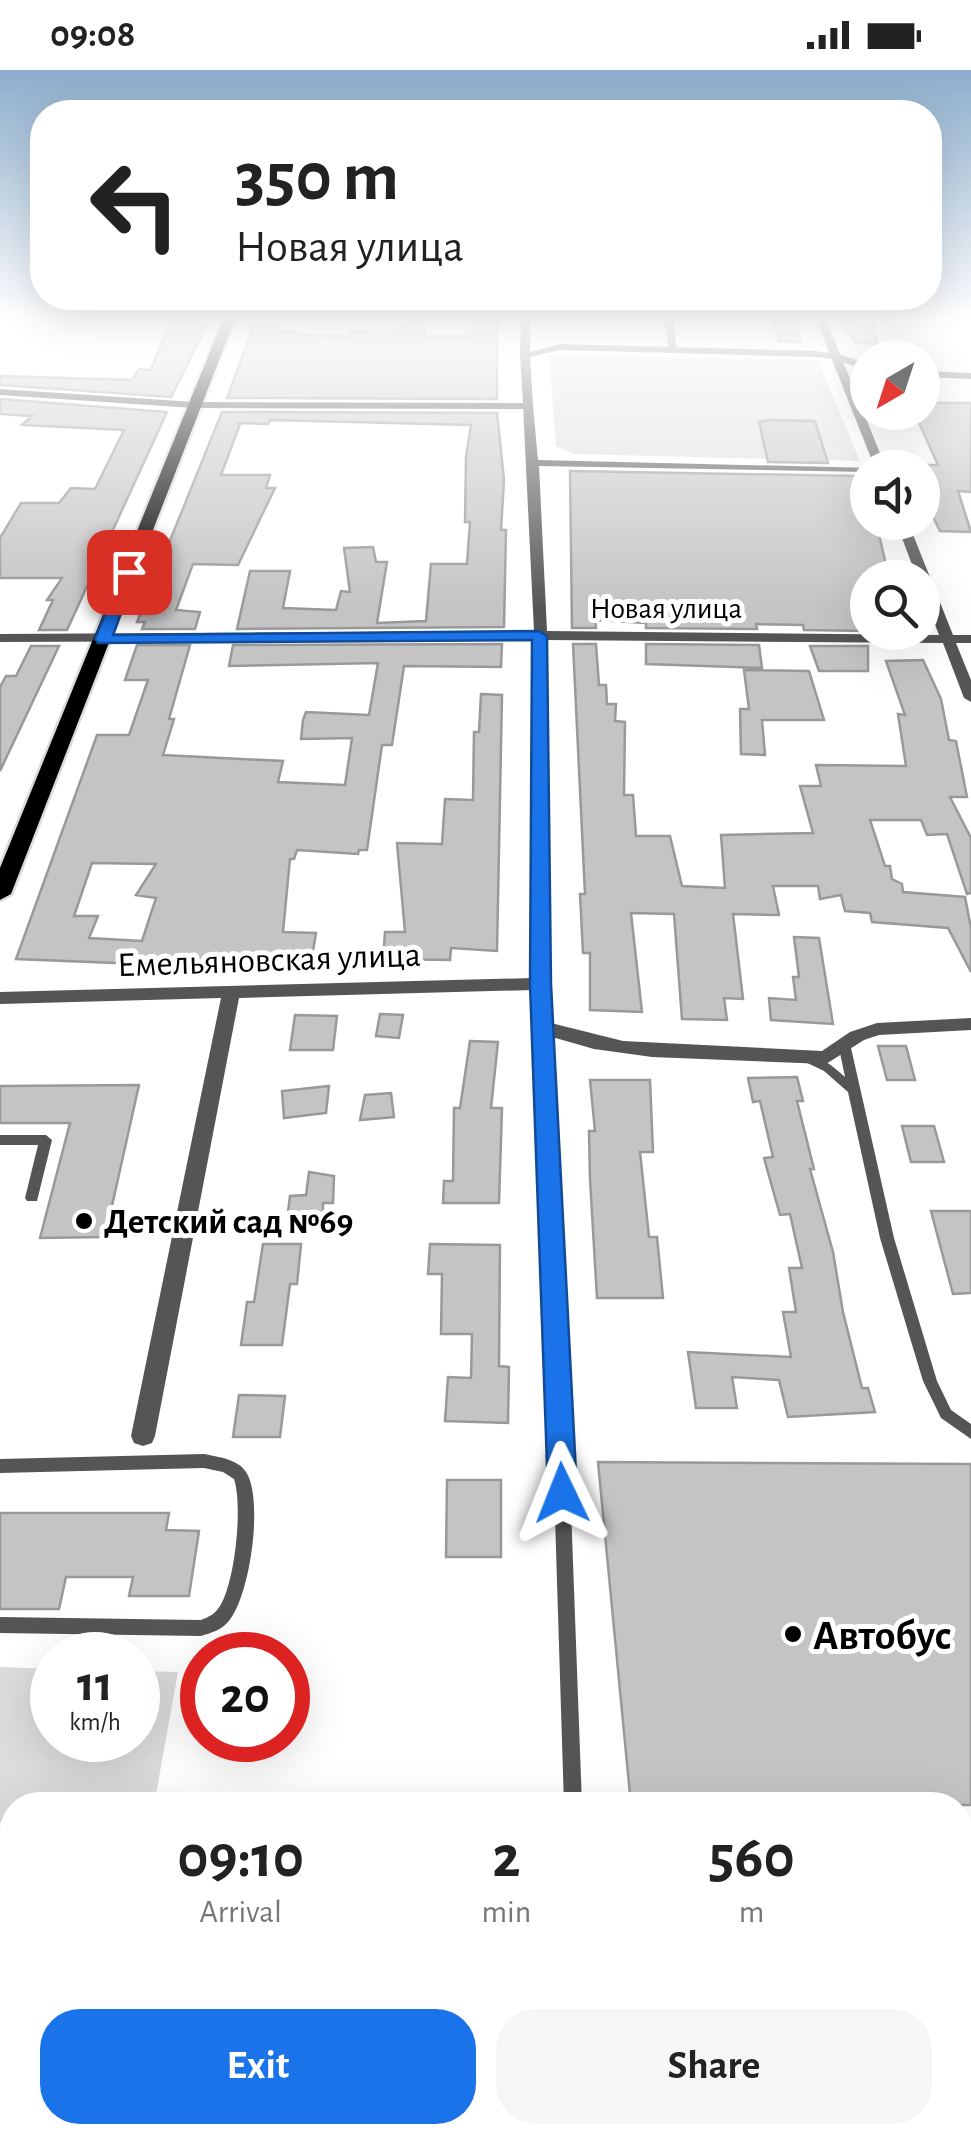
<!DOCTYPE html>
<html lang="en">
<head>
<meta charset="utf-8">
<style>
  body { margin:0; font-family:"Alegreya Sans",sans-serif; background:#f6f6f6; color:#222; height:100vh; display:flex; flex-direction:column; font-size:38px; white-space:nowrap }
  * { box-sizing:border-box; margin:0 }
  p { font-size:32px; color:#767676 }
  .icon { flex:none; width:55px; height:55px; fill:none; stroke:currentColor; stroke-width:2; stroke-linecap:round; stroke-linejoin:round }
  .map { position:relative; flex:1; overflow:hidden }
  .sheet { position:absolute; left:0px; top:1722px; width:972px; height:352px; display:flex; flex-direction:column; background:#fff; border-radius:40px 40px 0 0; box-shadow:0 10px 40px #0002 }
  .sheet>* { flex:none }
  .top-card { position:absolute; left:30px; top:30px; width:912px; height:210px; border-radius:40px; box-shadow:0 10px 40px #0002; background:#fff; color:#222; overflow:hidden }
  .needle { width:65px; rotate:219deg }
  .fabs { position:absolute; left:850px; top:270px; display:grid; gap:20px }
  .fabs a { display:grid; place-items:center; width:90px; height:90px; border-radius:50%; background:#fff; box-shadow:0 10px 40px #0002; font-size:50px }
  .speed { position:absolute; left:30px; top:1562px; display:flex; gap:20px; font-size:50px; font-weight:700; text-align:center }
  .speed>* { display:grid; place-content:center; width:130px; height:130px; border-radius:50%; background:#fff; box-shadow:0 10px 40px #0002; line-height:1 }
  .speed small { font-size:25px; font-weight:400 }
  .speed .limit { border:15px solid #d22; background:#fff; color:#111 }
  .pin { position:absolute; display:grid; place-items:center; width:85px; height:85px; color:#fff; margin:-42px; border-radius:20px; box-shadow:0 5px 15px #0006 }
  .me { position:absolute; width:110px; margin:-55px; rotate:358deg; stroke-linejoin:round; filter:drop-shadow(0 0 8px #0008) }
  .turn { display:flex; align-items:center; gap:35px; height:210px; padding:0 40px; font-size:45px }
  .turn .icon { width:130px; height:130px; stroke-width:2.5 }
  .turn b { display:block; font-size:70px; line-height:85px }
  .eta { display:flex; justify-content:space-evenly; align-items:center; height:170px; text-align:center }
  .eta b { font-size:60px; font-weight:700; line-height:70px }
  .primary-button { display:flex; gap:20px; margin-top:auto; padding:20px 40px }
  .primary-button a { flex:1; height:115px; border-radius:40px; background:#1a73e8; color:#fff; font-size:40px; font-weight:700; line-height:115px; text-align:center }
  .primary-button a+a { background:#f6f6f6; color:#222 }
  .status { display:flex; justify-content:space-between; align-items:center; height:70px; padding:0 50px; background:#fff; direction:ltr }
  .status svg { height:28px; fill:currentColor }
  .map>svg:first-child { display:block }
  .green { fill:#dcdcdc }
  .building { fill:#c4c4c4; stroke:#999; stroke-width:2.5; fill-rule:evenodd }
  .lines { fill:none; stroke-linecap:round; stroke-linejoin:round }
  .primary-casing { stroke:#dbdbdb; stroke-width:5 }
  .service { fill:#555; fill-rule:evenodd }
  .minor { fill:#555; fill-rule:evenodd }
  .tertiary { fill:#555; fill-rule:evenodd }
  .primary { fill:#000; fill-rule:evenodd }
  .route { fill:#1a73e8; stroke:#114b97; stroke-width:2.5 }
  .poi-dot { fill:#000; stroke:#fff; stroke-width:4 }
  .labels { text-anchor:middle; stroke-width:10; stroke-linejoin:round; paint-order:stroke }
  .far-street-label { font-size:30px; fill:#000; stroke:#fff }
  .street-label { font-size:35px; fill:#000; stroke:#fff }
  .poi-label { font-size:35px; font-weight:bold; fill:#000; stroke:#fff; text-anchor:start }
  .near-poi-label { font-size:42px; font-weight:bold; fill:#000; stroke:#fff; text-anchor:start }
</style>
</head>
<body>
<div class="status"><b>09:08</b><svg viewBox="0 0 49 12"><path d="M0 12V9h3v3zM5 12V6h3v6zM10 12V3h3v9zM15 12V0h3v12zM26 1h20v11H26zM47 4h2v5h-2z"/></svg></div>
<div class="map">
<svg width="971" height="2074" viewBox="0 0 971 2074">
  <rect width="100%" height="100%" fill="#fff"/>
  <path class="green" d="M549 285 818 290 860 391 574 384 556 376Z
    M0 1597 52 1599V1670H138V1601L178 1602 154 1735H12V1752H0Z"/>
  <path class="building" d="M172 247H211L171 327 0 315V306L132 310 139 299 151 300Z
    M404 247H424L425 266H472L473 247H497V329L227 328 254 255 278 254 277 262H299L298 265 350 266 351 262 399 263Z
    M772 247H794L800 272 779 271Z
    M839 247 872 248 877 274 856 273Z
    M0 329 167 342 67 560H39L53 530H47L62 508H0V468L21 433H59L71 418 95 419 124 360 22 355 32 346 0 344Z
    M922 333H971V422L958 421 971 462 940 461 933 447 922 417V398L915 395H938L914 342H922Z
    M222 342 497 343 504 410 501 460H506L504 557 237 559 250 501H290L283 538 336 540 341 521 350 522 344 478 373 477 376 492H387L377 553 426 551 431 494H467L470 452H465L466 387 471 355 270 350 268 354 237 353 240 354 221 405H270L266 418H275L238 495 193 494 176 540 200 542 195 559H142L145 552H137Z
    M770 350 815 351 828 393 768 392 759 352Z
    M570 401 857 406 868 452H876L888 503 868 502V561L804 560 803 555 756 554 757 559 646 558V553L595 550 596 558H572Z
    M502 574 501 597 404 596 392 675H382L367 780H359L358 784 297 780 294 789H290L283 862 316 863 311 893 219 887 218 891 192 890 190 896 16 889 97 665H129L148 610H125L137 575H190L169 649H174L163 685 283 691 278 712 345 715 352 668 301 669 303 650 306 642 369 645 378 593 229 596 233 575ZM92 793 156 794 136 825 156 828 142 871 89 868 98 846H74Z
    M573 574H596L599 615H606L607 634H616L615 651 625 652 624 725H633L636 766H670L682 816 725 818 721 765 813 763 800 716H821L816 695 906 696 898 644 905 645 886 591 923 590 941 629 949 670 956 671 967 727H950L971 768V823L967 824 947 764 927 765 921 750H870L885 796H890L892 809 902 814 903 822 965 827 971 858V902L948 858 872 852 870 843 845 841 841 825 820 829 818 816H773L779 845 733 844 743 929 724 928 727 950 682 949 674 844 631 843 642 942 590 940V883H583L580 824H585Z
    M646 574 759 575 762 598 646 594Z
    M31 576H59L0 701V617L6 606H16Z
    M810 576H868V601H819Z
    M744 600 809 601 824 650H762L765 685 741 684 740 639H749Z
    M481 624 502 625 497 881 451 878 450 890 383 889 385 862H405L397 773 442 774 445 729 473 730 474 662H479Z
    M794 867 819 868 833 954 771 950 769 928 796 930 793 907H799Z
    M380 944 403 945 399 968 376 966Z
    M295 945 337 946 333 980H290Z
    M470 971 498 972 491 1038H502L499 1133H443L444 1111H453L454 1038H460Z
    M878 976H906L915 1010H887Z
    M797 1007 803 1031H797L814 1099H810L833 1182 843 1242 862 1318H868L875 1342 788 1347 779 1310 732 1307 737 1338H696L688 1282 791 1287 783 1242H796L789 1198H802L790 1144 780 1145 764 1088 773 1087 760 1031 753 1032 748 1008Z
    M590 1010H650L653 1082H640L649 1167H657L663 1228H597L590 1109 589 1061H595Z
    M139 1015 105 1167 40 1168 70 1053H0V1016Z
    M329 1016 326 1043 284 1048 282 1021Z
    M391 1023 394 1047 360 1050 365 1025Z
    M902 1056H934L944 1092H911Z
    M309 1102 334 1106 333 1133H323V1149L287 1150 290 1126 306 1125Z
    M931 1141H971V1223L953 1224Z
    M263 1174H301L297 1214H290L282 1275H241L247 1232H254Z
    M430 1174 500 1175 499 1296 509 1297 508 1353 445 1351 448 1307 471 1308 472 1264H441L442 1204H428Z
    M239 1325 285 1326 280 1367H233Z
    M598 1392 971 1394V1735H631Z
    M447 1410H501V1487H446Z
    M0 1443H169L166 1460 199 1461 189 1526H129L133 1507H66L59 1539H0Z"/>
  <g class="lines">
    <g class="primary-casing">
      <path id="primary" d="M224 247H236L11 824 0 830V798Z"/>
    </g>
    <path class="service" d="M845 974 851 978 894 1168 937 1311 951 1340 971 1354V1369L941 1348 923 1311 880 1168 848 1022 824 1001 801 990 799 987 801 984C817 983 833 996 845 1007L839 978Z
      M0 1065H46L52 1070 37 1131H27L25 1128 38 1075H0Z
      M561 1377 566 1379 569 1384 582 1735H564L553 1384 556 1379Z
      M204 1384C218 1387 238 1389 246 1402 264 1429 250 1528 228 1552 221 1560 211 1563 201 1566L0 1563V1547L201 1550C209 1547 215 1544 220 1536 235 1512 243 1436 234 1409L223 1402 204 1398 0 1403V1389Z"/>
    <path class="minor" d="M521 247H531L530 285 525 288 520 285Z
      M664 247H673L677 282 669 280Z
      M815 247H825L886 398H875Z
      M0 319 194 332 199 335 194 338 0 325Z
      M528 333 533 336 538 390 873 398H868V402L539 396 547 561 939 565 922 521V508H917L896 452H908L953 565H971V573H956L971 610V632L964 628 943 573 547 570 551 953 623 971 822 981 850 962 877 953 971 948V960L879 965 864 970 826 994 652 987 594 979 552 967 573 1384 570 1392 561 1395 552 1392 549 1384 532 920 239 928 155 1366 152 1373 143 1376 134 1373 131 1366 221 928 0 934V922L532 908 534 570 0 572V564L534 561 523 336Z
      M960 1864H971V1896H960Z
      M0 1876H12V1908H0Z
      M620 2062H654L653 2074H619Z"/>
    <path class="tertiary" d="M560 274 815 281 839 284 868 294V301L834 289 815 287 560 280 530 287 533 336 528 339 194 338 189 335 194 332 523 333 520 285Z
      M922 301 971 303V309L922 307Z"/>
    <use href="#primary" class="primary"/>
  </g>
  <linearGradient id="sky" x2="0" y2="1"><stop stop-color="#8cadcc"/><stop offset="0.46" stop-color="#fff"/><stop offset="1" stop-color="#fff" stop-opacity="0"/></linearGradient>
  <rect width="971" height="537" fill="url(#sky)"/>
  <path class="route" d="M129 498 136 502 113 565 539 561 547 566 551 914 577 1423 573 1432 562 1435 552 1432 548 1423 530 914 532 570 98 573 95 569 122 502Z"/>
  <g class="poi-dot">
    <circle cx="84" cy="1151" r="10"/>
    <circle cx="793" cy="1564" r="10"/>
  </g>
  <g class="labels">
    <g class="far-street-label">
      <text x="666" y="548">Новая улица</text>
    </g>
    <g class="street-label">
      <text transform="translate(269 889) rotate(-2)" y="12">Емельяновская улица</text>
    </g>
    <g class="poi-label">
      <text x="104" y="1163">Детский сад №69</text>
    </g>
    <g class="near-poi-label">
      <text x="813" y="1579">Автобус</text>
    </g>
  </g>
</svg>
<div class="fabs">
<a><svg class="needle" viewBox="-14 -14 28 28"><path d="M0-13l5 13h-10z" fill="#e53935"/><path d="M0 13l5-13h-10z" fill="#767676"/></svg></a>
<a><svg class="icon" aria-label="sound" viewBox="0 0 24 24"><path d="M4 9h4l5-4v14l-5-4H4zM17 9q2 3 0 6"/></svg></a>
<a><svg class="icon" aria-label="search" viewBox="0 0 24 24"><circle cx="10" cy="10" r="6"/><path d="M15 15l6 6"/></svg></a>
</div>
<div class="speed"><div>11<small>km/h</small></div><div class="limit">20</div></div>
<div class="pin" style="left:129px;top:502px;background:#d93025"><svg class="icon" aria-label="arrive" viewBox="0 0 24 24"><path d="M6 21V4h12l-3 4 3 4H6"/></svg></div>
<svg class="me" style="left:562px;top:1423px" viewBox="-20 -20 40 40"><path d="M0-17L14 15 0 8-14 15z" fill="#1a73e8" stroke="#fff" stroke-width="4"/></svg>
<div class="top-card">
<div class="turn"><svg class="icon" aria-label="left" viewBox="0 0 24 24"><path d="M17 20v-9H6M10 6l-5 5 5 5"/></svg><div><b>350 m</b>Новая улица</div></div>
</div>
<section class="sheet">
<div class="eta">
<div><b>09:10</b><p>Arrival</p></div>
<div><b>2</b><p>min</p></div>
<div><b>560</b><p>m</p></div>
</div>
<div class="primary-button"><a>Exit</a><a>Share</a></div>
</section>
</div>
</body>
</html>
